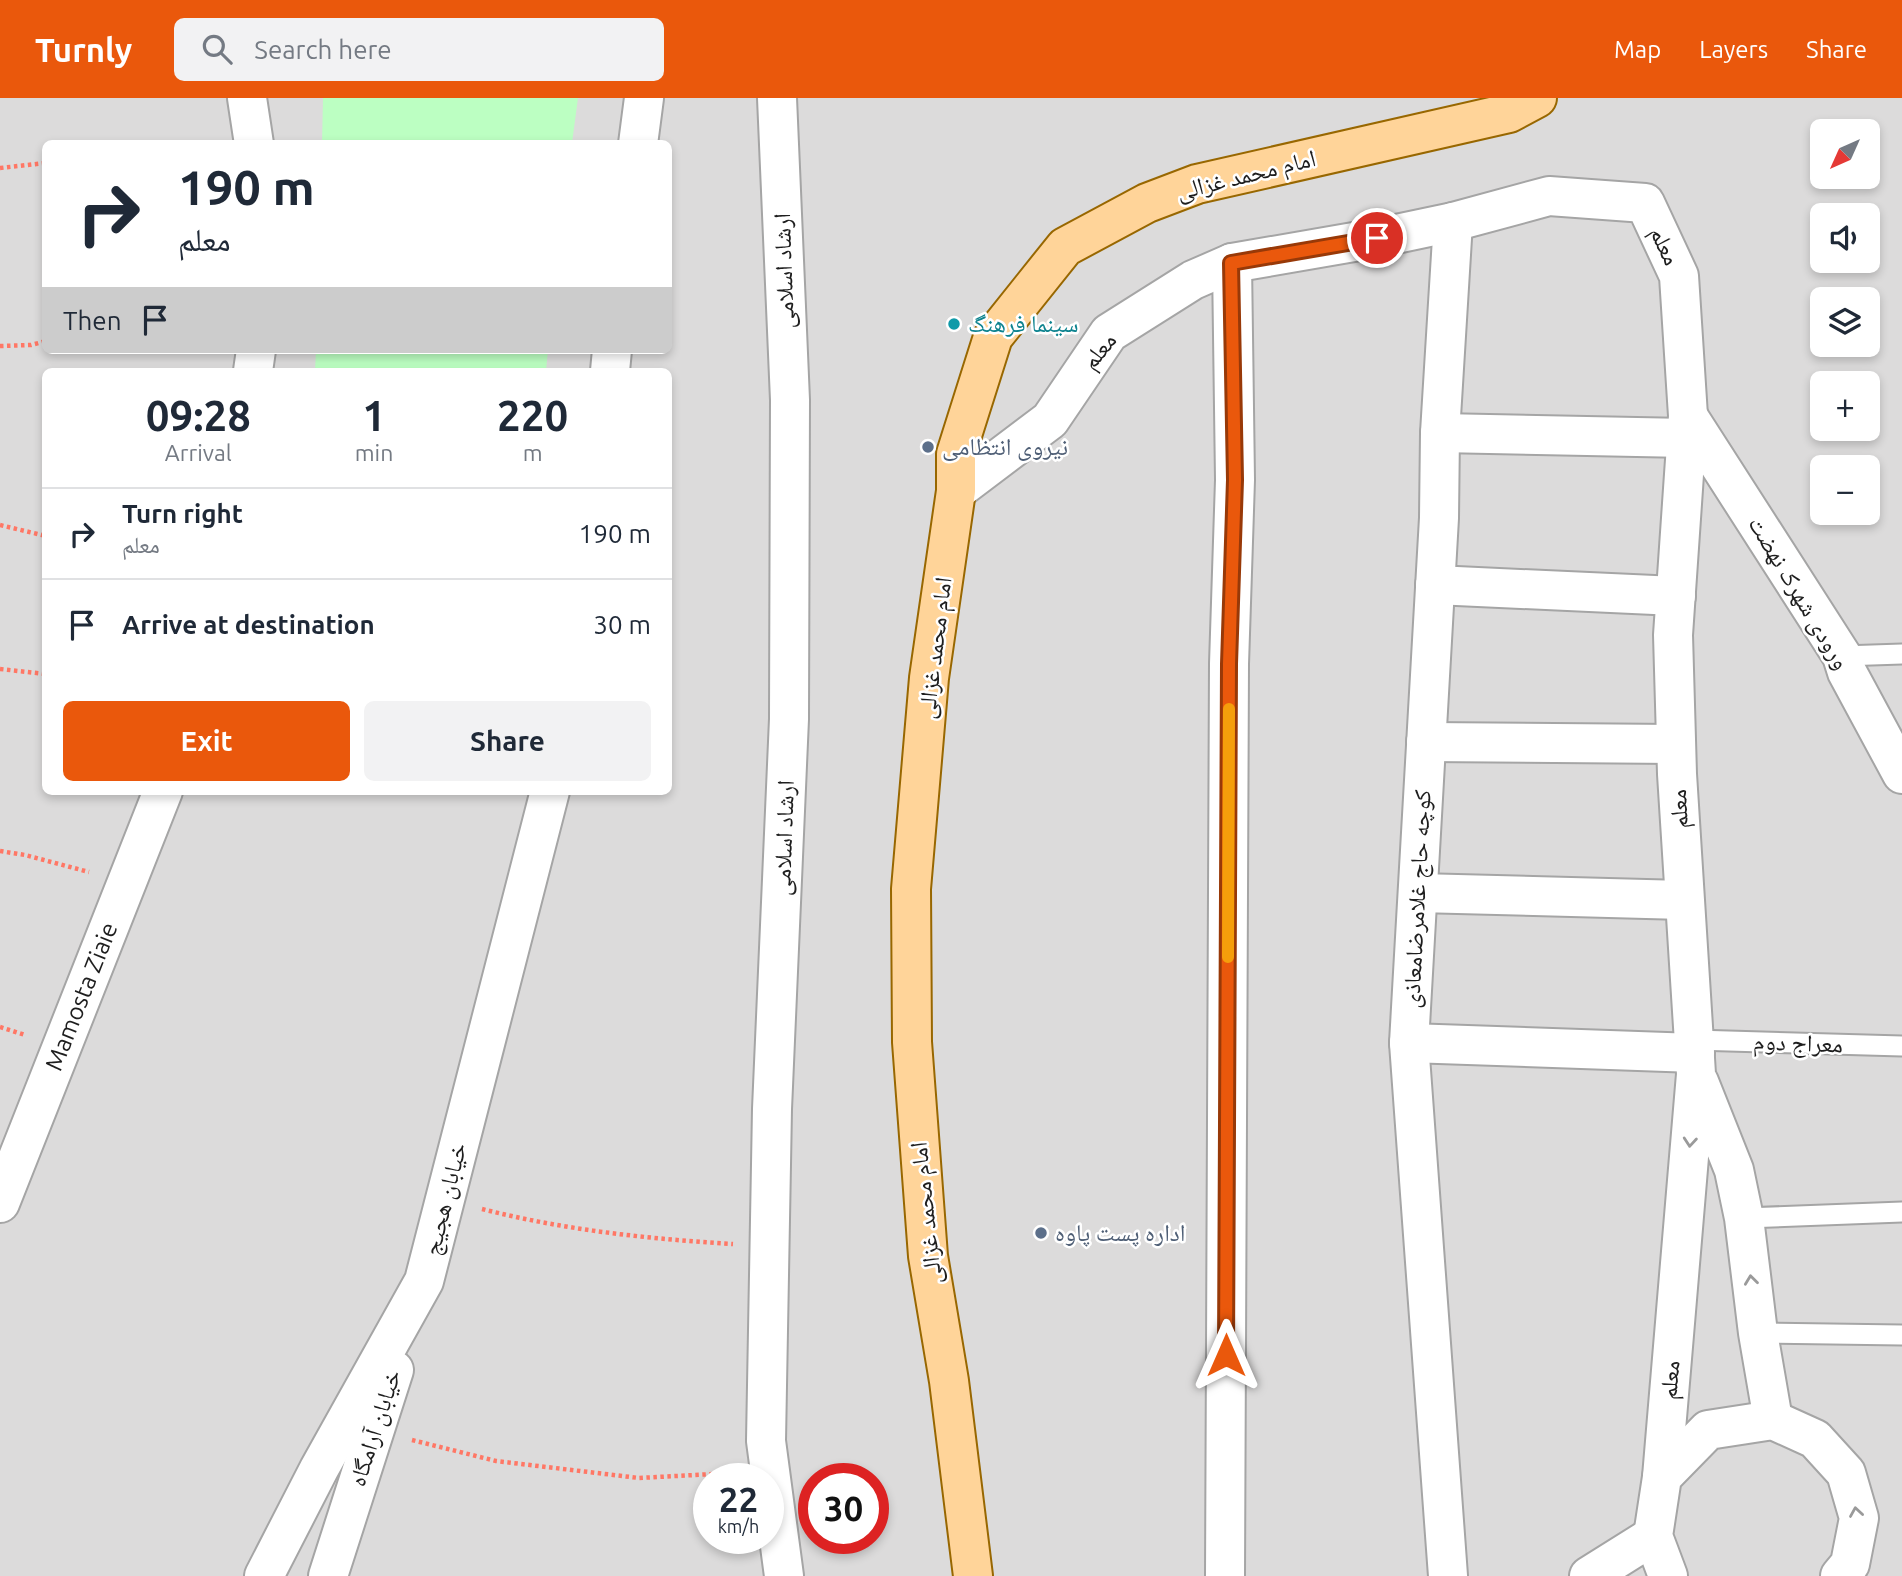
<!DOCTYPE html>
<html lang="en">
<head>
<meta charset="utf-8">
<style>
  body { margin:0; font-family:Ubuntu,"Noto Naskh Arabic",sans-serif; background:#f2f2f3; color:#1f2937; height:100vh; display:flex; flex-direction:column; font-size:26px; white-space:nowrap }
  * { box-sizing:border-box; margin:0 }
  p { font-size:23px; color:#747a83 }
  .icon { flex:none; width:38px; height:38px; fill:none; stroke:currentColor; stroke-width:2; stroke-linecap:round; stroke-linejoin:round }
  .map { position:relative; flex:1; overflow:hidden }
  .side { position:absolute; left:42px; top:270px; width:630px; height:427px; display:flex; flex-direction:column; background:#fff; border-radius:10px; box-shadow:0 4px 10px #0003 }
  .side>* { flex:none }
  .top-card { position:absolute; left:42px; top:42px; width:630px; height:214px; border-radius:10px; box-shadow:0 4px 10px #0003; background:#fff; color:#1f2937; overflow:hidden }
  .needle { width:46px; rotate:225deg }
  .fabs { position:absolute; left:1810px; top:21px; display:grid; gap:14px }
  .fabs a { display:grid; place-items:center; width:70px; height:70px; border-radius:10px; background:#fff; box-shadow:0 4px 10px #0003; font-size:35px }
  .speed { position:absolute; left:693px; top:1365px; display:flex; gap:14px; font-size:35px; font-weight:700; text-align:center }
  .speed>* { display:grid; place-content:center; width:91px; height:91px; border-radius:50%; background:#fff; box-shadow:0 4px 10px #0003; line-height:1 }
  .speed small { font-size:18px; font-weight:400 }
  .speed .limit { border:10px solid #d22; background:#fff; color:#111 }
  .pin { position:absolute; display:grid; place-items:center; width:60px; height:60px; color:#fff; margin:-30px; border:4px solid #fff; border-radius:50%; box-shadow:0 2px 7px #0007 }
  .me { position:absolute; width:77px; margin:-38px; rotate:0deg; stroke-linejoin:round; filter:drop-shadow(0 0 5px #0008) }
  .turn { display:flex; align-items:center; gap:24px; height:147px; padding:0 21px; font-size:32px }
  .turn .icon { width:91px; height:91px; stroke-width:2.5 }
  .turn b { display:block; font-size:49px; line-height:60px }
  .then { display:flex; align-items:center; height:66px; padding:0 21px; background:#0003; gap:14px; font-size:26px }
  .eta { display:flex; justify-content:space-evenly; align-items:center; height:119px; text-align:center }
  .eta b { font-size:42px; font-weight:700; line-height:49px }
  .action { display:flex; gap:14px; margin-top:auto; padding:14px 21px }
  .action a { flex:1; height:80px; border-radius:10px; background:#ea580c; color:#fff; font-size:28px; font-weight:700; line-height:80px; text-align:center }
  .action a+a { background:#f2f2f3; color:#1f2937 }
  ul { padding:0; list-style:none }
  li { display:flex; align-items:center; gap:21px; height:91px; padding:0 21px; border-top:2px solid #e0e1e3 }
  li div { flex:1 }
  li b { display:block; font-size:26px }
  li em { font-style:normal }
  header { display:flex; align-items:center; gap:42px; box-sizing:border-box; height:98px; padding:0 35px; background:#ea580c; color:#fff }
  header strong { font-size:33px }
  nav { display:flex; gap:38px; margin-inline-start:auto; font-size:24px }
  .search { width:490px; height:63px; background:#f2f2f3; display:flex; align-items:center; gap:18px; box-sizing:border-box; padding:0 24px; border-radius:10px; color:#747a83; font-size:26px }
  .map>svg:first-child { display:block }
  .residential { fill:#dcdbdb; fill-rule:evenodd }
  .park { fill:#bcffc2 }
  .lines { fill:none; stroke-linecap:round; stroke-linejoin:round }
  .service-casing { stroke:#a5a5a5; stroke-width:23 }
  .minor-casing { stroke:#a5a5a5; stroke-width:42 }
  .tertiary-casing { stroke:#a5a5a5; stroke-width:42 }
  .primary-casing { stroke:#986700; stroke-width:42 }
  .path { stroke:#ff7765; stroke-width:4.5; stroke-dasharray:3.5 3.5; stroke-linecap:butt }
  .service { stroke:#fff; stroke-width:19 }
  .minor { stroke:#fff; stroke-width:38 }
  .tertiary { stroke:#fff; stroke-width:38 }
  .primary { stroke:#ffd499; stroke-width:38 }
  .oneway { stroke:#9a9a9a }
  .route-casing { stroke:#983908; stroke-width:18 }
  .route { stroke:#ea580c; stroke-width:12 }
  .slow { stroke:#f59e0b; stroke-width:12 }
  .culture-dot { fill:#0f9aa8; stroke:#fff; stroke-width:2.5 }
  .service-dot { fill:#5c6f8a; stroke:#fff; stroke-width:2.5 }
  .labels { text-anchor:middle; stroke-width:5; stroke-linejoin:round; paint-order:stroke }
  .street-label { font-size:24px; fill:#1e1e1e; stroke:#fff }
  .culture-label { font-size:24px; fill:#0d838f; stroke:#fff; text-anchor:start }
  .service-label { font-size:24px; fill:#4e5e75; stroke:#fff; text-anchor:start }
</style>
</head>
<body>
<header>
<strong>Turnly</strong>
<div class="search"><svg class="icon" aria-label="search" viewBox="0 0 24 24"><circle cx="10" cy="10" r="6"/><path d="M15 15l6 6"/></svg>Search here</div>
<nav><a>Map</a><a>Layers</a><a>Share</a></nav>
</header>
<div class="map">
<svg width="1902" height="1478" viewBox="0 0 1902 1478">
  <rect width="100%" height="100%" fill="#f0ece3"/>
  <path class="residential" d="M0 0H1902V1478H0ZM1822 33H1867V79H1822ZM46 46H668V252H46ZM1822 117H1867V163H1822ZM1822 201H1867V247H1822ZM46 273H668V693H46ZM1822 285H1867V331H1822ZM1822 369H1867V415H1822ZM709 1381H768V1440H709ZM814 1381H873V1440H814Z"/>
  <path class="park" d="M323 0H578L572 45 322 46Z
    M316 252H548L546 273H315Z"/>
  <g class="lines">
    <g class="service-casing">
      <path id="service" d="M1842 558 1902 556
        M1694 942 1902 948
        M1744 1120 1902 1114
        M1758 1235 1902 1237"/>
    </g>
    <g class="minor-casing">
      <g id="minor">
        <path d="M247 0 254 46"/>
        <path d="M777 0 790 302 789 621 772 1011 766 1343 784 1478"/>
        <path d="M638 46 644 0"/>
        <path d="M253 273 256 252"/>
        <path d="M610 273 612 252"/>
        <path d="M1688 318 1842 558 1847 574 1902 676"/>
        <path d="M1440 335 1687 340"/>
        <path d="M1435 487 1676 498"/>
        <path d="M1426 644 1676 646"/>
        <path d="M1418 795 1684 802"/>
        <path d="M1409 945 1695 955"/>
        <path id="s1" d="M0 1105 163 693"/>
        <path d="M264 1478 319 1371 424 1183 550 693"/>
        <path d="M328 1478 394 1272"/>
        <path d="M1225 1478 1229 566 1235 382 1232 165"/>
        <path d="M1448 1478 1409 945 1439 420 1440 335 1453 124"/>
        <path d="M1589 1478 1653 1438"/>
        <path d="M1668 1478 1653 1438 1662 1379 1708 1332 1773 1322 1815 1341 1846 1375 1859 1420 1850 1466 1840 1478"/>
      </g>
    </g>
    <g class="tertiary-casing">
      <path id="tertiary" d="M956 393 1050 322 1109 235 1193 182 1232 165 1377 140 1453 124 1549 98 1645 105 1679 178 1688 318 1673 537 1677 676 1696 976 1662 1379
        M1699 984 1734 1072 1744 1120 1758 1235 1773 1322"/>
    </g>
    <g class="primary-casing">
      <path id="primary" d="M973 1478 949 1283 928 1158 912 944 911 791 929 580 956 393V356L993 239 1065 149 1147 105 1197 86 1509 15 1537 0"/>
    </g>
    <path class="path" d="M0 70 46 65
      M0 248 31 247 46 243
      M0 427 46 438
      M0 571 46 576
      M0 753 25 757 89 774
      M0 929 25 937
      M482 1111C564 1132 649 1141 733 1146
      M412 1342 496 1363 639 1380 732 1375"/>
    <use href="#service" class="service"/>
    <use href="#minor" class="minor"/>
    <use href="#tertiary" class="tertiary"/>
    <use href="#primary" class="primary"/>
  </g>
  <defs><path id="oneway-chevron" d="M-2-3.5L2.5 0L-2 3.5" fill="none" stroke-width="1.6" stroke-linecap="round" stroke-linejoin="round" transform="scale(1.75)"/></defs>
  <g class="oneway">
    <use href="#oneway-chevron" transform="translate(1690 1044) rotate(95)"/>
    <use href="#oneway-chevron" transform="translate(1751 1182) rotate(-97)"/>
    <use href="#oneway-chevron" transform="translate(1856 1414) rotate(-99)"/>
  </g>
  <g class="lines">
    <g class="route-casing">
      <path id="route" d="M1226 1257 1229 566 1235 382 1231 165 1377 140"/>
    </g>
    <use href="#route" class="route"/>
    <path class="slow" d="M1228 859 1229 611"/>
  </g>
  <circle class="culture-dot" cx="954" cy="226" r="7"/>
  <g class="service-dot">
    <circle cx="928" cy="349" r="7"/>
    <circle cx="1041" cy="1135" r="7"/>
  </g>
  <g class="labels">
    <g class="street-label">
      <text transform="translate(1246 77) rotate(-14)" y="8">امام محمد غزالی</text>
      <text transform="translate(1665 148) rotate(65)" y="8">معلم</text>
      <text transform="translate(784 173) rotate(-92)" y="8">ارشاد اسلامی</text>
      <text transform="translate(1099 253) rotate(-51)" y="8">معلم</text>
      <text transform="translate(1799 495) rotate(59)" y="8">ورودی شهرک نهضت</text>
      <text transform="translate(935 550) rotate(-83)" y="8">امام محمد غزالی</text>
      <text transform="translate(1679 711) rotate(-93)" y="8">معلم</text>
      <text transform="translate(784 740) rotate(-88)" y="8">ارشاد اسلامی</text>
      <text transform="translate(1417 801) rotate(-87)" y="8">کوچه حاج غلامرضامعاذی</text>
      <text dy="8" stroke="none"><textPath href="#s1" startOffset="222">Mamosta Ziaie</textPath></text>
      <text transform="translate(1798 945) rotate(2)" y="8">معراج دوم</text>
      <text transform="translate(445 1101) rotate(-76)" y="8">خیابان هجیج</text>
      <text transform="translate(926 1115) rotate(-96)" y="8">امام محمد غزالی</text>
      <text transform="translate(1670 1282) rotate(-85)" y="8">معلم</text>
      <text transform="translate(375 1330) rotate(-72)" y="8">خیابان آرامگاه</text>
    </g>
    <g class="culture-label">
      <text x="968" y="234">سینما فرهنگ</text>
    </g>
    <g class="service-label">
      <text x="942" y="357">نیروی انتظامی</text>
      <text x="1055" y="1143">اداره پست پاوه</text>
    </g>
  </g>
</svg>
<div class="fabs">
<a><svg class="needle" viewBox="-14 -14 28 28"><path d="M0-13l5 13h-10z" fill="#e53935"/><path d="M0 13l5-13h-10z" fill="#747a83"/></svg></a>
<a><svg class="icon" aria-label="sound" viewBox="0 0 24 24"><path d="M4 9h4l5-4v14l-5-4H4zM17 9q2 3 0 6"/></svg></a>
<a><svg class="icon" aria-label="layers" viewBox="0 0 24 24"><path d="M12 4l9 5-9 5-9-5zM3 14l9 5 9-5"/></svg></a>
<a>+</a>
<a>−</a>
</div>
<div class="speed"><div>22<small>km/h</small></div><div class="limit">30</div></div>
<div class="pin" style="left:1377px;top:140px;background:#d93025"><svg class="icon" aria-label="arrive" viewBox="0 0 24 24"><path d="M6 21V4h12l-3 4 3 4H6"/></svg></div>
<svg class="me" style="left:1226px;top:1257px" viewBox="-20 -20 40 40"><path d="M0-17L14 15 0 8-14 15z" fill="#ea580c" stroke="#fff" stroke-width="4"/></svg>
<div class="top-card">
<div class="turn"><svg class="icon" aria-label="right" viewBox="0 0 24 24"><path d="M7 20v-9h11M14 6l5 5-5 5"/></svg><div><b>190 m</b>معلم</div></div>
<div class="then">Then<svg class="icon" aria-label="arrive" viewBox="0 0 24 24"><path d="M6 21V4h12l-3 4 3 4H6"/></svg></div>
</div>
<section class="side">
<div class="eta">
<div><b>09:28</b><p>Arrival</p></div>
<div><b>1</b><p>min</p></div>
<div><b>220</b><p>m</p></div>
</div>
<ul>
<li><svg class="icon" aria-label="right" viewBox="0 0 24 24"><path d="M7 20v-9h11M14 6l5 5-5 5"/></svg><div><b>Turn right</b><p>معلم</p></div><em>190 m</em></li>
<li><svg class="icon" aria-label="arrive" viewBox="0 0 24 24"><path d="M6 21V4h12l-3 4 3 4H6"/></svg><div><b>Arrive at destination</b></div><em>30 m</em></li>
</ul>
<div class="action"><a>Exit</a><a>Share</a></div>
</section>
</div>
</body>
</html>
